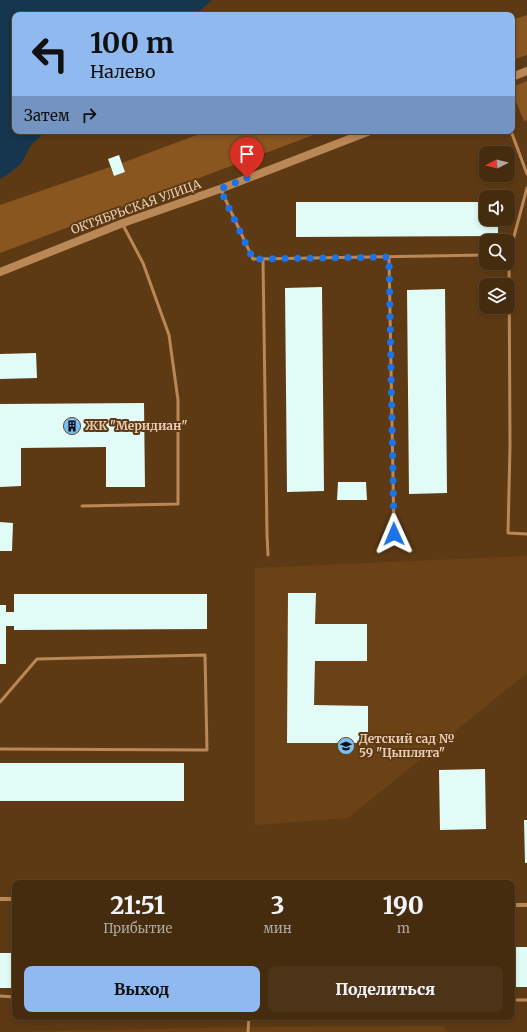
<!DOCTYPE html>
<html lang="ru">
<head>
<meta charset="utf-8">
<style>
  body { margin:0; font-family:Merriweather,serif; background:#4d3418; color:#f1f3f6; height:100vh; display:flex; flex-direction:column; font-size:15px; white-space:nowrap }
  * { box-sizing:border-box; margin:0 }
  p { font-size:13px; color:#b0a79e }
  .icon { flex:none; width:22px; height:22px; fill:none; stroke:currentColor; stroke-width:2; stroke-linecap:round; stroke-linejoin:round }
  .map { position:relative; flex:1; overflow:hidden }
  .sheet { position:absolute; left:12px; top:880px; width:503px; height:140px; display:flex; flex-direction:column; background:#462c0f; border-radius:8px; box-shadow:0 2px 6px #0003,0 0 0 1px #5e482f }
  .sheet>* { flex:none }
  .top-card { position:absolute; left:12px; top:12px; width:503px; height:122px; border-radius:8px; box-shadow:0 2px 6px #0003,0 0 0 1px #5e482f; background:#90b9f0; color:#111; overflow:hidden }
  .needle { width:26px; rotate:263deg }
  .fabs { position:absolute; left:479px; top:146px; display:grid; gap:8px }
  .fabs a { display:grid; place-items:center; width:36px; height:36px; border-radius:8px; background:#462c0f; box-shadow:0 2px 6px #0003,0 0 0 1px #5e482f; font-size:20px }
  .pin { position:absolute; display:grid; place-items:center; width:34px; height:34px; color:#fff; margin:-41px -17px; border-radius:50% 50% 50% 0; rotate:-45deg; box-shadow:0 0 4px #0007 }
  .pin .icon { rotate:45deg }
  .me { position:absolute; width:44px; margin:-22px; rotate:359deg; stroke-linejoin:round; filter:drop-shadow(0 0 3px #0008) }
  .turn { display:flex; align-items:center; gap:14px; height:84px; padding:0 12px; font-size:18px }
  .turn .icon { width:52px; height:52px; stroke-width:2.5 }
  .turn b { display:block; font-size:28px; line-height:34px }
  .then { display:flex; align-items:center; height:38px; padding:0 12px; background:#0003; gap:8px; font-size:15px }
  .eta { display:flex; justify-content:space-evenly; align-items:center; height:68px; text-align:center }
  .eta b { font-size:24px; font-weight:800; line-height:28px }
  .primary-button { display:flex; gap:8px; margin-top:auto; padding:8px 12px }
  .primary-button a { flex:1; height:46px; border-radius:8px; background:#90b9f0; color:#111; font-size:16px; font-weight:800; line-height:46px; text-align:center }
  .primary-button a+a { background:#4d3418; color:#f1f3f6 }
  .map>svg:first-child { display:block }
  .built { fill:#6b4216 }
  .green { fill:#8a561f }
  .water { fill:#15364e }
  .building { fill:#e1fcf7 }
  .lines { fill:none; stroke-linecap:round; stroke-linejoin:round }
  .service { stroke:#ba8756; stroke-width:3 }
  .minor { stroke:#ba8756; stroke-width:4 }
  .secondary { stroke:#ba8756; stroke-width:8 }
  .route { stroke:#1a73e8; stroke-width:7; stroke-dasharray:0 12.6 }
  .labels { text-anchor:middle; stroke-width:4; stroke-linejoin:round; paint-order:stroke }
  .street-label { font-size:12px; fill:#eacfb6; stroke:#5e3a14 }
  .poi-label { font-size:12px; font-weight:bold; fill:#eacfb6; stroke:#5e3a14; text-anchor:start }
</style>
</head>
<body>
<div class="map">
<svg width="527" height="1032" viewBox="0 0 527 1032">
  <rect width="100%" height="100%" fill="#5e3a14"/>
  <path class="built" d="M527 556V673L348 818 255 825V568Z
    M445 1026V1032H14L249 1027Z"/>
  <path class="green" d="M527 15V55L512 60V20Z
    M527 81V120L524 121 512 92V87Z
    M207 131H324L0 253V205L110 167 114 176 125 172 122 163Z"/>
  <path class="water" d="M0 0H212L195 15H15V131H44L40 137 31 145 21 164 7 175 0 179Z"/>
  <path class="building" d="M119 155 125 172 114 176 108 159Z
    M296 202H486V219H498V236L296 237Z
    M322 287 324 491 287 492 285 288Z
    M445 289 447 493 409 494 407 290Z
    M36 353 37 378 0 379V354Z
    M144 403 145 487H106V447L21 448V486L0 487V404Z
    M338 482H366L367 500H337Z
    M0 522 13 523 12 551H0Z
    M288 593H316L315 624H367V661H315L314 705 368 706V743H287Z
    M14 594H207V629L14 630V626H6V664H0V605H6V612H14Z
    M0 763H184V801H0Z
    M485 769 486 829 440 830 439 770Z
    M524 820H527V863H525Z
    M512 947H527V987H512Z
    M0 953H15V988H0Z"/>
  <g class="lines">
    <path class="service" d="M511 131 527 174
      M527 188 509 255 510 446 508 533 527 534
      M221 190 253 259 486 255
      M389 257 394 533
      M263 259 267 534 268 555
      M82 506 178 504V400L169 335 143 263 123 225
      M0 702 37 659 205 655 207 750 0 749
      M0 996 15 997
      M512 1000H527
      M248 1032 249 1017"/>
    <path class="minor" d="M0 899H15
      M512 905H527"/>
    <path class="secondary" d="M512 77 527 71
      M0 272 123 223 220 189 370 131"/>
  </g>
  <g class="lines">
    <path class="route" d="M247 178 220 189 253 259 389 257 394 534"/>
  </g>
  <defs>
    <g id="building-disc" transform="scale(0.9)"><circle r="9.5" fill="#78bff7" stroke="#5e3a14"/><path d="M-4-6H4V6H1V3H-1V6H-4ZM-2.5-4.3h1.7v1.8h-1.7ZM.8-4.3h1.7v1.8H.8ZM-2.5-1h1.7V.8h-1.7ZM.8-1h1.7V.8H.8Z" fill="#111"/></g>
    <g id="school-disc" transform="scale(0.9)"><circle r="9.5" fill="#78bff7" stroke="#5e3a14"/><path d="M0-5L7-2L0 1L-7-2ZM-4 1L0 2.5L4 1V4Q0 6-4 4Z" fill="#111"/></g>
  </defs>
  <g fill-rule="evenodd">
    <use href="#building-disc" x="72" y="426"/>
    <use href="#school-disc" x="346" y="746"/>
  </g>
  <g class="labels">
    <g class="street-label">
      <text transform="translate(136 207) rotate(-20)" y="4">ОКТЯБРЬСКАЯ УЛИЦА</text>
    </g>
    <g class="poi-label">
      <text x="85" y="430">ЖК "Меридиан"</text>
      <text x="359" y="743">Детский сад №<tspan x="359" dy="14">59 "Цыплята"</tspan></text>
    </g>
  </g>
</svg>
<div class="fabs">
<a><svg class="needle" viewBox="-14 -14 28 28"><path d="M0-13l5 13h-10z" fill="#e53935"/><path d="M0 13l5-13h-10z" fill="#b0a79e"/></svg></a>
<a><svg class="icon" aria-label="sound" viewBox="0 0 24 24"><path d="M4 9h4l5-4v14l-5-4H4zM17 9q2 3 0 6"/></svg></a>
<a><svg class="icon" aria-label="search" viewBox="0 0 24 24"><circle cx="10" cy="10" r="6"/><path d="M15 15l6 6"/></svg></a>
<a><svg class="icon" aria-label="layers" viewBox="0 0 24 24"><path d="M12 4l9 5-9 5-9-5zM3 14l9 5 9-5"/></svg></a>
</div>
<div class="pin" style="left:247px;top:178px;background:#d93025"><svg class="icon" aria-label="arrive" viewBox="0 0 24 24"><path d="M6 21V4h12l-3 4 3 4H6"/></svg></div>
<svg class="me" style="left:394px;top:534px" viewBox="-20 -20 40 40"><path d="M0-17L14 15 0 8-14 15z" fill="#1a73e8" stroke="#fff" stroke-width="4"/></svg>
<div class="top-card">
<div class="turn"><svg class="icon" aria-label="left" viewBox="0 0 24 24"><path d="M17 20v-9H6M10 6l-5 5 5 5"/></svg><div><b>100 m</b>Налево</div></div>
<div class="then">Затем<svg class="icon" aria-label="right" viewBox="0 0 24 24"><path d="M7 20v-9h11M14 6l5 5-5 5"/></svg></div>
</div>
<section class="sheet">
<div class="eta">
<div><b>21:51</b><p>Прибытие</p></div>
<div><b>3</b><p>мин</p></div>
<div><b>190</b><p>m</p></div>
</div>
<div class="primary-button"><a>Выход</a><a>Поделиться</a></div>
</section>
</div>
</body>
</html>
